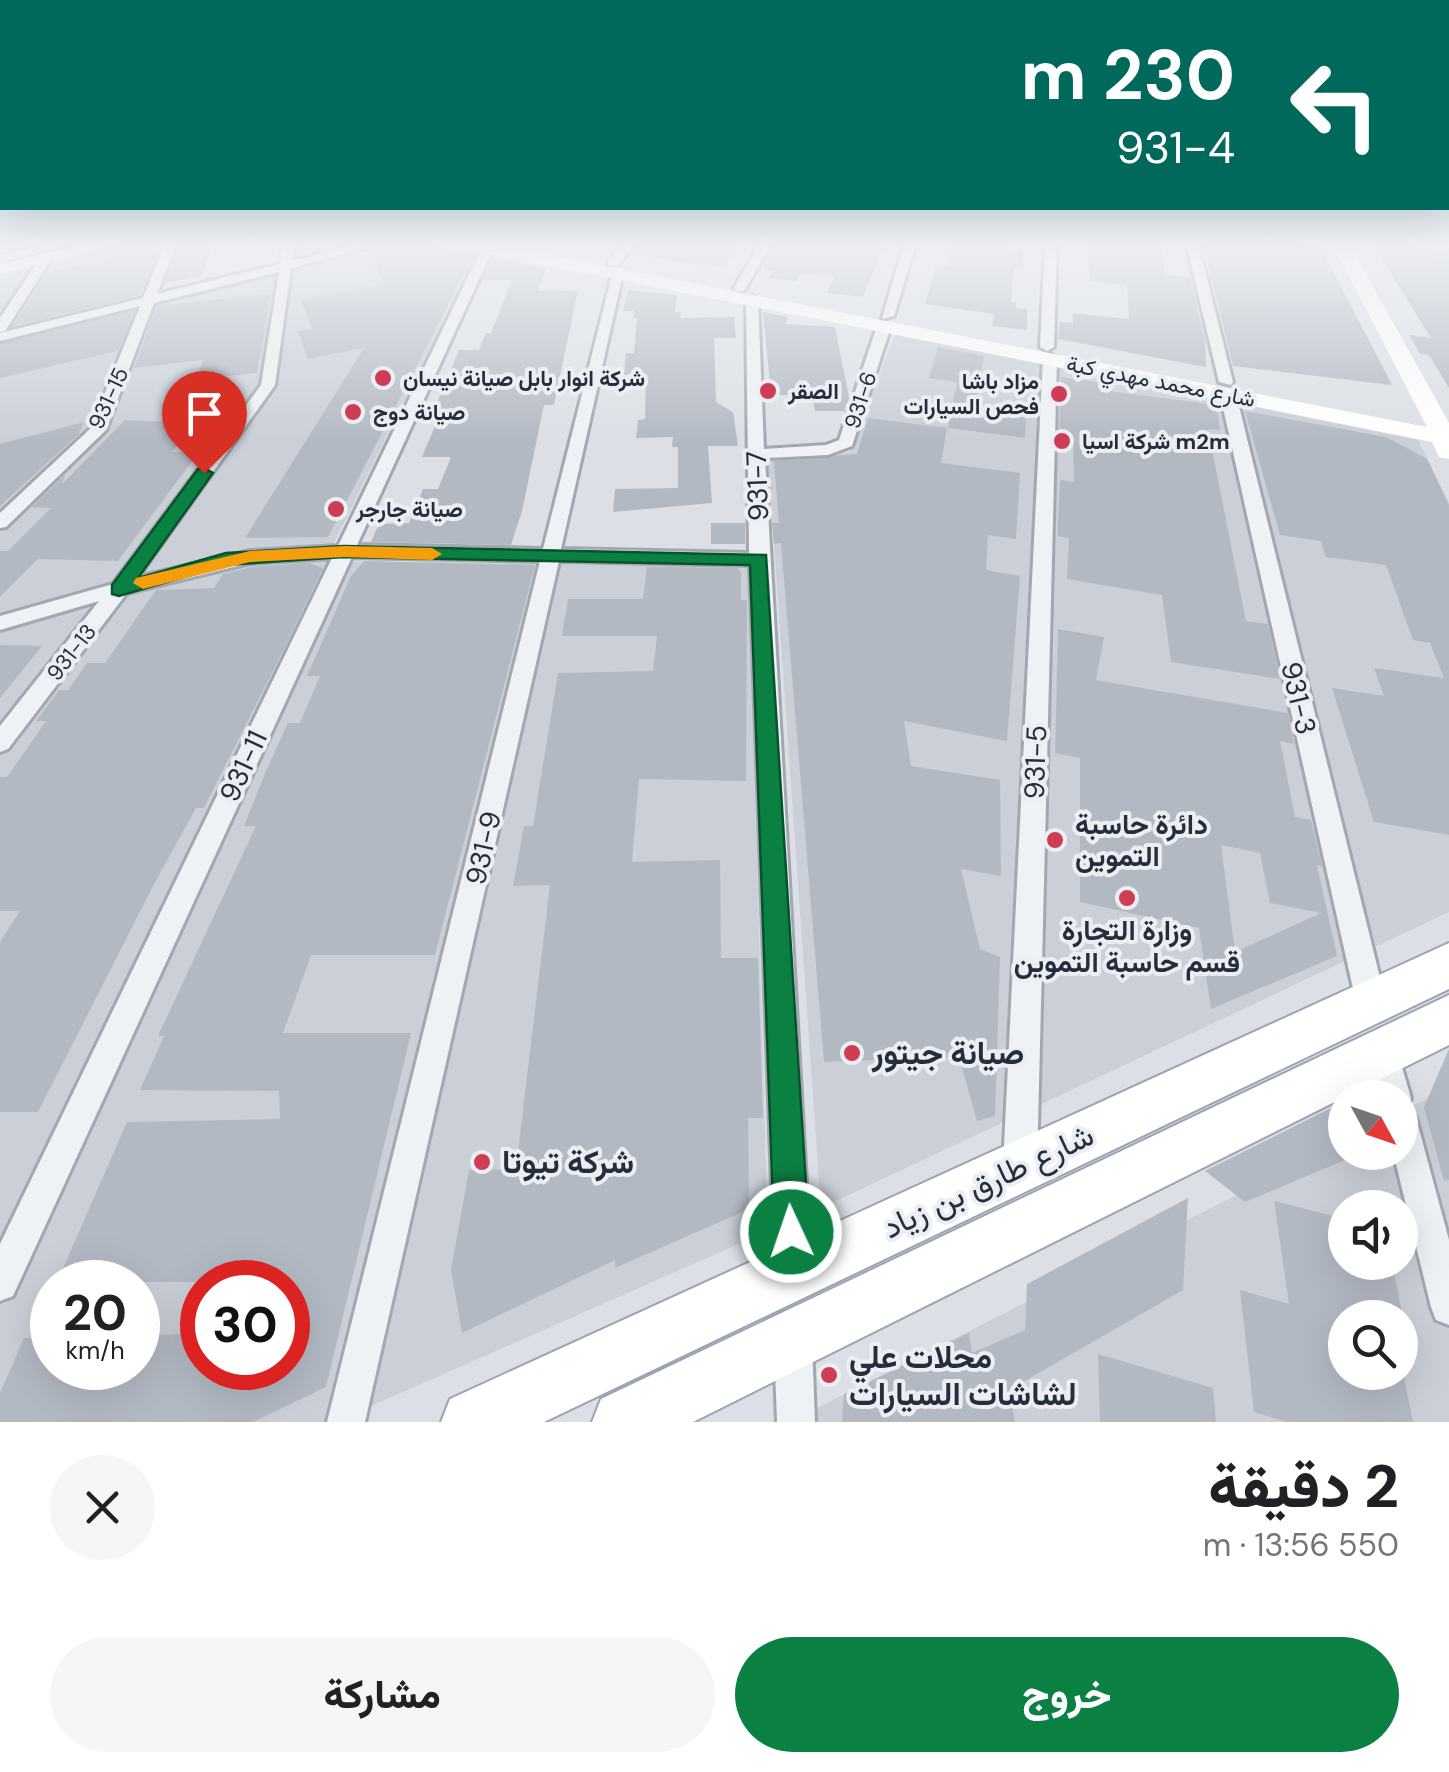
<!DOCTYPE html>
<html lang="ar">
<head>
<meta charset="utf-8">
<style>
  body { margin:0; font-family:"DM Sans",Vazirmatn,sans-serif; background:#f6f6f6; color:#202124; direction:rtl; height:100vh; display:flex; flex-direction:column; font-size:38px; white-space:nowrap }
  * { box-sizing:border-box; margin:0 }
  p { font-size:32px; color:#757577 }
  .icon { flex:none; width:55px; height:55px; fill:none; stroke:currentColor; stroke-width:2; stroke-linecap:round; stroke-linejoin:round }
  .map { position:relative; height:1422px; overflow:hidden; direction:ltr }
  .sheet { display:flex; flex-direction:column; background:#fff; flex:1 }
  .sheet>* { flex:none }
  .guide { position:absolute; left:0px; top:0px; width:1450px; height:210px; box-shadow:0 10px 40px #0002; direction:rtl; background:#00695c; color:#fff; overflow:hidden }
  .needle { width:65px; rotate:130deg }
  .buttons { position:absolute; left:1328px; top:1080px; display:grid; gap:20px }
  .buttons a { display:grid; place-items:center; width:90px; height:90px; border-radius:50%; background:#fff; box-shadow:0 10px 40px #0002; font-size:50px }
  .speed { position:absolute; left:30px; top:1260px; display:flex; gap:20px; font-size:50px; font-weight:700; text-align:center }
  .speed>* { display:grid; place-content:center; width:130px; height:130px; border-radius:50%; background:#fff; box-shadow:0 10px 40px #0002; line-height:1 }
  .speed small { font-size:25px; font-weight:400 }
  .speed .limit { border:15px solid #d22; background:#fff; color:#111 }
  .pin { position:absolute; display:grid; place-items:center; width:85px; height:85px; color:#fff; margin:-102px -42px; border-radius:50% 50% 50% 0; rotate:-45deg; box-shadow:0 0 10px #0007 }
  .pin .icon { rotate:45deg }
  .me { position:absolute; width:110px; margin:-55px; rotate:357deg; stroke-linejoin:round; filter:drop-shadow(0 0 8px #0008) }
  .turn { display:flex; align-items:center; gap:35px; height:210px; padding:0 50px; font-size:45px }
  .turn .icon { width:130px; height:130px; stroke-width:2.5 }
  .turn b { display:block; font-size:70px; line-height:85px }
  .round { display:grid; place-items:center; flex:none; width:105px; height:105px; border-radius:52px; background:#f6f6f6 }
  .head { display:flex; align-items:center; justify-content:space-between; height:170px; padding:0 50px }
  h1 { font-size:60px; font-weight:800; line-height:75px }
  .primary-button { display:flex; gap:20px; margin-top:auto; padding:20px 50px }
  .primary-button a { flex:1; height:115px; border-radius:60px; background:#0b8043; color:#fff; font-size:40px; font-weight:800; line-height:115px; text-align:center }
  .primary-button a+a { background:#f6f6f6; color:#202124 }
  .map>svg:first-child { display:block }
  .built { fill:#cacfd8; fill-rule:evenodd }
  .building { fill:#b3b9c3; fill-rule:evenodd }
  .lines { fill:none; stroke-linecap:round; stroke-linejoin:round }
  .street-casing { stroke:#a2a7b0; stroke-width:6 }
  .primary-casing { stroke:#9ba4b2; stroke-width:4 }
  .street { fill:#eef1f5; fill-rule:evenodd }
  .secondary { fill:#fff; fill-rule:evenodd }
  .primary { fill:#fff; fill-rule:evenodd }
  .route { fill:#0b8043; stroke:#07532c; stroke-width:2.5 }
  .slow { fill:#f59e0b }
  .poi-dot { fill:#cf3d54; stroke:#ebeff4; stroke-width:4 }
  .labels { text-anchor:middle; stroke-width:8; stroke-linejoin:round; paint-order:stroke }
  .far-poi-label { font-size:22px; font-weight:bold; fill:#262e3d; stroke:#ebeff4; text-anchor:start }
  .far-street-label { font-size:22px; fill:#262e3d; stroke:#ebeff4 }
  .street-label { font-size:28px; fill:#262e3d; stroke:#ebeff4 }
  .poi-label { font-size:28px; font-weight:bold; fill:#262e3d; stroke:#ebeff4; text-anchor:start }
  .near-poi-label { font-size:32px; font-weight:bold; fill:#262e3d; stroke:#ebeff4; text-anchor:start }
  .near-street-label { font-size:32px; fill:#262e3d; stroke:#ebeff4 }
</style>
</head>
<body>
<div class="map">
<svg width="1449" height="1422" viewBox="0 0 1449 1422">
  <rect width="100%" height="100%" fill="#dce0e6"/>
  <path class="built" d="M132 243H165L144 301 291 267 296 243H425L476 255 325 561 748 567 768 1231 335 1422H0V275ZM52 1282H138V1368H52ZM202 1282H288V1368H202Z
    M896 332 1418 440 1449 503V912L821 1208 768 459 850 452Z
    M1449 1088V1422H790L1345 1140V1152H1400V1112ZM1345 1208H1400V1262H1345ZM1345 1318H1400V1372H1345Z"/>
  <path class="building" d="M134 243H161L140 295 13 326 47 273 106 260 112 249Z
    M180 243H213L202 276 165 283Z
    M366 243H418L474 255 328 537 245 538 364 348 308 359 298 331 312 329 301 300 384 285Z
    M642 243H739L723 268 632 255Z
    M777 243H885L863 297 827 293 834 277 800 274 796 281 769 278 773 271 762 269Z
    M953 243H1010L1009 249 1023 250 1022 269 1014 268 1011 302H1016V308L1027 309V330L992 326 994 314 925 304 936 265 948 266Z
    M1087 243H1161L1165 275 1190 277 1205 339 1206 367 1058 339 1060 322 1073 323V313L1129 319 1127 285 1090 281Z
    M1203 243 1320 246 1392 385 1233 366Z
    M1372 243H1449V388L1429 355 1420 354 1409 335 1431 338Z
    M493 258 546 269 538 291 578 290 554 405H544L522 511 511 545 371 542 379 524 409 523 423 489H438L451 457H422L442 410H434L459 350H479L486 333H491L512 280H483Z
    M628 290 677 295 675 312H681L680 318 734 317 736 338H714L716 402 733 412 738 446H708L712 503 613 512 615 489 678 488V447H672L673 437 636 438 638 420 645 419 646 374 624 375 626 353H634L637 318H633L634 311H623Z
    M271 294 257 373 197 380 203 360 134 368 157 306Z
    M134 311 118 351 0 378V344Z
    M763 312 788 317 785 324 835 327 849 398 845 411H815L812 395H771Z
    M938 347 984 356 975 408 1026 414 1025 438 948 428 957 382 929 378Z
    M1061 377 1108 384 1109 391 1216 405 1220 430 1208 429 1246 621 1268 624 1280 679 1171 662 1162 595 1067 579 1069 538 1058 536V520L1060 480 1074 482 1073 438 1059 436Z
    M1245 411 1386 437 1427 459 1431 467 1449 505V835L1374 822 1332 688 1384 696 1374 668 1444 678 1430 643 1413 640 1386 565 1326 557 1321 541 1280 535Z
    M868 418 947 428 941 463 1020 473 1016 539 988 535 986 570 1020 576 1007 741 904 721 911 766 1000 780 1001 876 961 869 980 949 1000 957 995 1116 977 1121 959 1057 824 1062 781 543 774 544 772 523H779L774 461 857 454Z
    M125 420 197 423 172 452H199L118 561 38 559 0 597V551H8L51 508 32 507 65 475 62 484Z
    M84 422 79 434 0 506V444Z
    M711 523H745V544H711Z
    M364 561 535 565 435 955H311L283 1033H411L326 1387 253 1422H0V1393L24 1338 52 1337V1368H138V1335L202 1334V1368H288V1282H57L127 1122 280 1119 279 1091 140 1090 164 1036H158L256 826H244L266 771 288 723H300L320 676H307L351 576Z
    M309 563 323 568 286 645 204 808H196L153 886 38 1112H0V942L20 911H0V777H7L46 721H36L59 690H68L87 663H105L156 590 214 588 223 574 251 567Z
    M647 567 737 568 741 572V600H747L746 781 639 779 632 862 720 860 721 958H758L763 1118H748L749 1209 615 1268V1260L462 1333 451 1270 469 1170 516 1169 550 885 513 886 524 826H533L558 673 653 671 657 636H562L568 599H643Z
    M1058 629 1104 637 1096 680 1288 713 1294 744 1280 741 1295 817 1311 820 1322 866 1317 865 1337 956 1211 1009 1199 928 1080 902V758L1055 753ZM1221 845 1260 853 1270 903 1321 913 1235 952Z
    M0 645 42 646 0 698Z
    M1449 1049V1180L1444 1181 1424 1107Z
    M1337 1105 1345 1112V1160L1245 1202 1205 1171Z
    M1188 1198 1183 1290 1009 1390 1015 1422H842L844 1394 969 1333 972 1353 1025 1330 1027 1284Z
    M1274 1201 1345 1219V1262H1392L1403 1318H1375L1345 1310V1372H1403L1413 1422H1287L1254 1412 1240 1290 1289 1304Z
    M1098 1354 1213 1388 1216 1422H1100Z"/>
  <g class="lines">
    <g class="street-casing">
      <path id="street" d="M55 243H77L0 263V255Z
        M165 243H177L157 294 280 264 283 243H295L292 261 359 244 365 248 291 268 275 385 138 577 250 551 338 546 483 246 493 249 357 545 543 549 613 271 623 274 561 549 749 553 746 300 752 296 758 300 764 449 826 445 839 440 877 326 884 322 891 326 852 446 828 455 765 458 811 1271 806 1284 793 1289 780 1284 775 1271 750 565 559 561 365 1422H327L540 561 352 557 13 1296 0 1301V1244L332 558 250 563 127 593 8 749 0 752V726L99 601 0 630V616L113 584 261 385 279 272 154 303 106 430 6 527 0 528V513L91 428 140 306 0 341V333L143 298Z
        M625 243H638L616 266H608V260Z
        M760 243H772L744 291H736L734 288Z
        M904 243H916L894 316 882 319Z
        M1045 243H1057L1054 347 1047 351 1040 347Z
        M1186 243H1198L1233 382 1231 385 1219 382Z
        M42 255 52 258 5 331 0 332V318Z
        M1050 354 1057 358 1037 1166 1032 1178 1020 1183 1008 1178 1003 1166 1043 358Z
        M1223 391 1236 394 1386 1002 1381 1012 1371 1016 1361 1012 1356 1002 1220 394Z
        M1383 1036 1394 1040 1411 1098 1408 1105 1416 1118 1449 1240V1325L1436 1320 1431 1307 1393 1152H1400V1098H1379L1368 1051 1372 1040Z
        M793 1323 806 1329 812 1342 815 1422H777L774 1342 780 1329Z"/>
    </g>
    <g class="primary-casing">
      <path id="primary" d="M1449 943V989L544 1422H441L450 1399Z
        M1449 995V1045L693 1422H592L601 1399Z"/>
    </g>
    <use href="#street" class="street"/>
    <path class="secondary" d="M88 243H119L0 274V264Z
      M452 243H487L1427 427 1332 243H1349L1449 423V459L1439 457 1432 442 460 248Z"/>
    <use href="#primary" class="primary"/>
  </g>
  <linearGradient id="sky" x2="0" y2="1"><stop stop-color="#87b2db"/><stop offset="0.55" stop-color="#eff1f4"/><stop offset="1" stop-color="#eff1f4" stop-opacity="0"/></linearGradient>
  <rect width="1449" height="442" fill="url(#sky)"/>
  <path class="route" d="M204 468 213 473 138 578 226 553 344 546 766 555 809 1232 804 1245 791 1250 779 1245 774 1232 750 565 344 557 226 565 119 596 112 594V585L198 469Z"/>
  <path class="slow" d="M344 546 432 548 442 554 432 560 344 557 250 562 143 589 133 583 136 578 250 551Z"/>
  <g class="poi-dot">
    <circle cx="383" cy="378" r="10"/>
    <circle cx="768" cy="391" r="10"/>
    <circle cx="1059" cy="394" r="10"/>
    <circle cx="353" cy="412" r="10"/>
    <circle cx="1062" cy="441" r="10"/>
    <circle cx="336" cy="509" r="10"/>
    <circle cx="1055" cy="840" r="10"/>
    <circle cx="1127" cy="898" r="10"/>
    <circle cx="852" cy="1053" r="10"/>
    <circle cx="482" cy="1162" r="10"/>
    <circle cx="829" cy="1375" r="10"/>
  </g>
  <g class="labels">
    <g class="far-poi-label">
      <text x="403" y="386">شركة انوار بابل صيانة نيسان</text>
      <text x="1039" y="389" text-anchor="end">مزاد باشا<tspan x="1039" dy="25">فحص السيارات</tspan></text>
      <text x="788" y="399">الصقر</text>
      <text x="373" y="420">صيانة دوج</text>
      <text x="1082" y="449">شركة اسيا m2m</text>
      <text x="356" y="517">صيانة جارجر</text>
    </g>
    <g class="far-street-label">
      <text transform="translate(1161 381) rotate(11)" y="8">شارع محمد مهدي كبة</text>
      <text transform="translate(108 398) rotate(-65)" y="8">931-15</text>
      <text transform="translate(860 400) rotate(-72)" y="8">931-6</text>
      <text transform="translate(71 652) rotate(-52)" y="8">931-13</text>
    </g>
    <g class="street-label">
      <text transform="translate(757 486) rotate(-92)" y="10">931-7</text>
      <text transform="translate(1299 698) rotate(77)" y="10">931-3</text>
      <text transform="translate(1035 762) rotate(-88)" y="10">931-5</text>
      <text transform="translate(243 766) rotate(-65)" y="10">931-11</text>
      <text transform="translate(483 848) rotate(-77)" y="10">931-9</text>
    </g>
    <g class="poi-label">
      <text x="1075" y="834">دائرة حاسبة<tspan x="1075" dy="32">التموين</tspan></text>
      <text x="1127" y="940" text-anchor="middle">وزارة التجارة<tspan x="1127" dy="32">قسم حاسبة التموين</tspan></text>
    </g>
    <g class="near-poi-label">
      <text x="872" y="1064">صيانة جيتور</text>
      <text x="502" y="1173">شركة تيوتا</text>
      <text x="849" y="1368">محلات علي<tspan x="849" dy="37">لشاشات السيارات</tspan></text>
    </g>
    <g class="near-street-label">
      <text transform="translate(988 1181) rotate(-25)" y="11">شارع طارق بن زياد</text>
    </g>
  </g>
</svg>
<div class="buttons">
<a><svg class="needle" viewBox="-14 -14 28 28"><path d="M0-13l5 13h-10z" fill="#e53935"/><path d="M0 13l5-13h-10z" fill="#757577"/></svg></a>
<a><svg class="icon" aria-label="sound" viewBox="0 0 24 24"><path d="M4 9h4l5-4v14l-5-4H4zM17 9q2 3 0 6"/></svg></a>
<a><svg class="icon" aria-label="search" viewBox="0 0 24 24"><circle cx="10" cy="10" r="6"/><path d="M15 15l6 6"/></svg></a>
</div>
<div class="speed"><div>20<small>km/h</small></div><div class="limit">30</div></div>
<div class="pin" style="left:204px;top:473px;background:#d93025"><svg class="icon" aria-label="arrive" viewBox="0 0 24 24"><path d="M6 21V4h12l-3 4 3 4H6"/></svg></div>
<svg class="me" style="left:791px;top:1232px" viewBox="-20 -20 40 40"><circle r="17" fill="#0b8043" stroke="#fff" stroke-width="3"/><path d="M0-11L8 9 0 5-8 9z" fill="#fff"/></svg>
<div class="guide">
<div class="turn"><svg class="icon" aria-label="left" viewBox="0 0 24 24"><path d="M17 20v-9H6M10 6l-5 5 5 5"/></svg><div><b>230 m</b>931-4</div></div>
</div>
</div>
<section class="sheet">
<div class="head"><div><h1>2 دقيقة</h1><p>550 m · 13:56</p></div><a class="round"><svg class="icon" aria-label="close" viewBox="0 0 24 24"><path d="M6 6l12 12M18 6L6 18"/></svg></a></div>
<div class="primary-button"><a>خروج</a><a>مشاركة</a></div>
</section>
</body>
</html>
